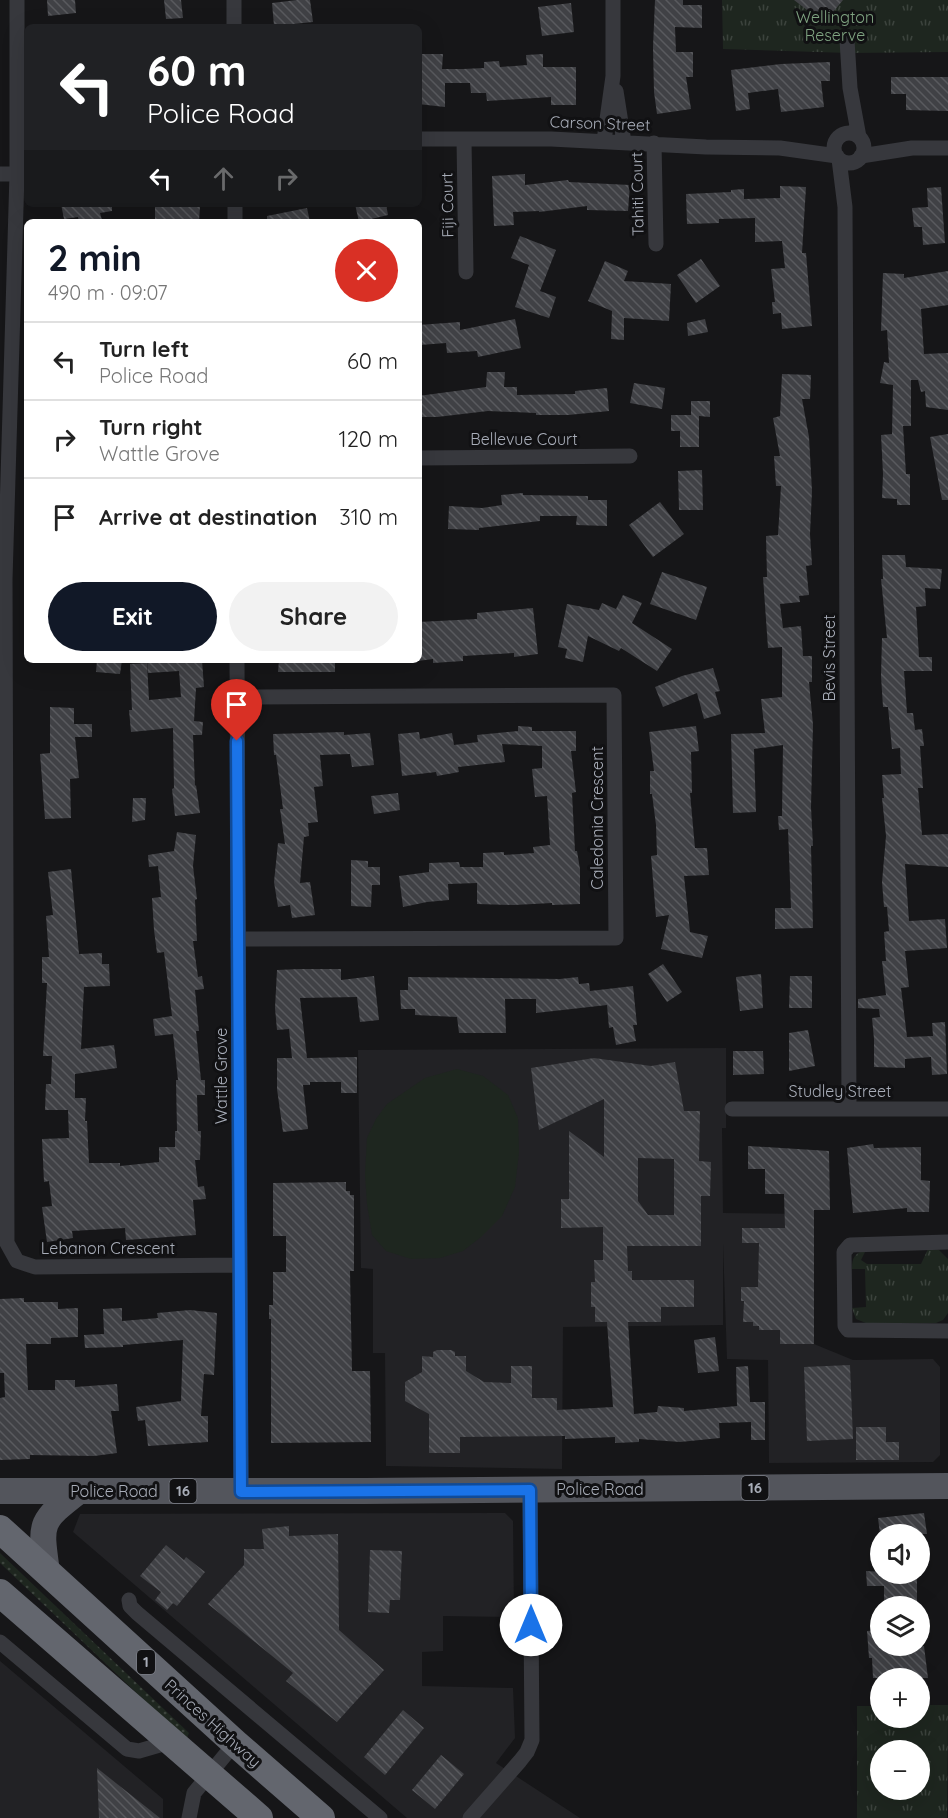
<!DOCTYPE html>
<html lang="en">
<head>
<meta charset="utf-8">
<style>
  body { margin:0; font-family:Quicksand,sans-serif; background:#f2f2f2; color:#222; height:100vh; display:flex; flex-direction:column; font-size:22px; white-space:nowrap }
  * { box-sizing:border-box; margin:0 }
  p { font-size:20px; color:#767676 }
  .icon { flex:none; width:33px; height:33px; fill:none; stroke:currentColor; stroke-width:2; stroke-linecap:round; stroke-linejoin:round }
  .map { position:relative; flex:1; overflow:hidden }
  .details { position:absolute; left:24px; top:219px; width:398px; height:444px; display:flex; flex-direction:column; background:#fff; border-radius:9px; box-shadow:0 6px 24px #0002 }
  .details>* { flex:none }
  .banner { position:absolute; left:24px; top:24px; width:398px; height:183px; border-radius:9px; box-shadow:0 6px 24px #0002; background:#202124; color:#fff; overflow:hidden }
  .tools { position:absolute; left:870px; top:1524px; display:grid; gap:12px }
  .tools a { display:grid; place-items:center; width:60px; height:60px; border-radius:50%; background:#fff; box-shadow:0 6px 24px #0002; font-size:30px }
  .pin { position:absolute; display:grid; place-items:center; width:51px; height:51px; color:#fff; margin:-62px -26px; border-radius:50% 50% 50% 0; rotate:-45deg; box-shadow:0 0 6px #0007 }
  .pin .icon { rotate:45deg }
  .me { position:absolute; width:66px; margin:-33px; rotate:0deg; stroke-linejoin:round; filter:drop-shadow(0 0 4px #0008) }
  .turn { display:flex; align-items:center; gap:21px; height:126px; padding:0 24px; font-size:27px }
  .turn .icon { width:78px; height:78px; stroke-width:2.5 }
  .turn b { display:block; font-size:42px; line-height:51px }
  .lanes { display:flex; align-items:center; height:57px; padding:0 24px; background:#0003; justify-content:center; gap:30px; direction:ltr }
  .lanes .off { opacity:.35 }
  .round { display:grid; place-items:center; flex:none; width:63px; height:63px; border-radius:32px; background:#f2f2f2 }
  .headline { display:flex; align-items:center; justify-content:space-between; height:102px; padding:0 24px }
  h1 { font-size:36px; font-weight:700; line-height:45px; color:#111827 }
  .primary-button { display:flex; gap:12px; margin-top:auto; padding:12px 24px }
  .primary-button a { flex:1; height:69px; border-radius:36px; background:#111827; color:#fff; font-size:24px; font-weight:700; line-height:69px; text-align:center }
  .primary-button a+a { background:#f2f2f2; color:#222 }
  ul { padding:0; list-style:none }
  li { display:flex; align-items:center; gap:18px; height:78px; padding:0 24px; border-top:2px solid #e0e0e0 }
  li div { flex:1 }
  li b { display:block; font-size:22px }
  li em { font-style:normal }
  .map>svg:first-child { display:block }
  .built { fill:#222225 }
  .grass { fill:url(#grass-dots) }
  .park { fill:url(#park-tufts); fill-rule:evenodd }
  .garden { fill:#1e261f }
  .building { fill:url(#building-back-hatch); fill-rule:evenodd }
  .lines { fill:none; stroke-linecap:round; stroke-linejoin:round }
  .street { stroke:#37383d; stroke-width:15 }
  .primary { stroke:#53555c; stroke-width:26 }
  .highway { stroke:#63666e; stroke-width:28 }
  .route-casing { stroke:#114b97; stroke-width:15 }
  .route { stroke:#1a73e8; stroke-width:10 }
  .labels { text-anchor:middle; stroke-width:6; stroke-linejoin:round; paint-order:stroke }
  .shield { fill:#111113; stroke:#7b7e86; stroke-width:1.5 }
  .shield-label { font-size:15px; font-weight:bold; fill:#a8adb8 }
  .park-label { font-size:16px; fill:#7fa381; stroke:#111113 }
  .street-label { font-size:16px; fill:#a8adb8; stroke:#111113 }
</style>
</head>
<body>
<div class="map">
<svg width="948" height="1818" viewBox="0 0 948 1818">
  <defs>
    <pattern id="grass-dots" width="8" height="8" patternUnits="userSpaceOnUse" patternTransform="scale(1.5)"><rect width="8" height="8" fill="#1e261f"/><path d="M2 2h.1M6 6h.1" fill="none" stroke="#3c433d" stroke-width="1.8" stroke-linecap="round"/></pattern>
    <pattern id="park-tufts" width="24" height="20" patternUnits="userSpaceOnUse" patternTransform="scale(1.5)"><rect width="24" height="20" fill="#1e261f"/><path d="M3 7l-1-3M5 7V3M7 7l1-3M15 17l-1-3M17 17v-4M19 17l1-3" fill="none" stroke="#3c433d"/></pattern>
    <pattern id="building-back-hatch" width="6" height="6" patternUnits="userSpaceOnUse" patternTransform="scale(1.5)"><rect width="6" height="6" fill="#404145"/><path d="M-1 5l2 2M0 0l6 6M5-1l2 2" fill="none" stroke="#595a5e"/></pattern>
  </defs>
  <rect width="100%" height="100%" fill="#161618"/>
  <path class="built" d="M726 1048V1128H722L723 1213 814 1214V1344L853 1360 933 1359 940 1367V1455L933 1462 769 1463 768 1360 727 1359 723 1243V1325L563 1327 562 1469 386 1466 385 1353H373V1269L361 1268 358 1050Z
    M505 1513 513 1521 514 1617 443 1616V1651L422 1652V1686L513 1688 515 1738 496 1763 580 1818H407L73 1532 80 1514Z
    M0 1661 163 1799V1818H0Z"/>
  <path class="grass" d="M0 1553 189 1733 186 1740 0 1563Z"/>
  <path class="park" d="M722 0H948V52L849 53 723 49Z
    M928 1249 939 1250 948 1259V1313L943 1320 936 1323H866L856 1319 852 1308 866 1307 865 1269H852C852 1257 855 1253 866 1250L861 1260 867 1264H921Z
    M920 1705H948L947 1818H857V1706H880V1718H920ZM880 1750H920V1790H880Z"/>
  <path class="garden" d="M457 1069 483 1076 508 1095 518 1118 519 1152 515 1187 502 1216 481 1237 463 1251 440 1258 411 1259 386 1251 372 1235 367 1204 365 1174 367 1138 376 1119 387 1104 425 1078Z"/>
  <path class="building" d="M47 0H75L76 13 48 16Z
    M164 0H181L183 18 166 19Z
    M297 0H310L313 22 274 26 272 3Z
    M655 0H683V5H702V28L675 27 676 52H693V77H686L691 109 657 114 654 92 653 47Z
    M794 0H843L824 23Z
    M571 3 574 32 542 36 538 7Z
    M418 54H443L442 69H463L484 68V62L499 61 500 67 527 65 526 55 543 54V67H576V105H551V97L487 101 486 93H471L470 83H445V107L418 104Z
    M830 62V81H821L824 107 781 112 778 89 748 93 750 109 736 111 731 70 781 64Z
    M891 77H948V111L906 110V94H891Z
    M525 174V185L568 180 569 182 630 185 628 211 587 210V206L539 212V211L513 212 514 225 494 226 492 176Z
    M780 186 806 187 802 253H806L812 326 782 329 781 313 773 314 772 302H775L771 269 785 268 782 241 755 242V218L719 219V223L687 224 686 194 731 192V190L744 189V199L780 198Z
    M941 187 945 243 923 245 922 227H914L912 208 928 207 927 188Z
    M61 204H112V211L100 213 102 220 79 222 78 217 64 219Z
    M355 204H386L388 215 359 222Z
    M155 205 200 206 199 222H155Z
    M307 208 310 222H267V216Z
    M520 236 556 250 540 291 556 297 549 318 515 307 529 265 511 258Z
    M701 259 720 286 696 303 677 275Z
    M605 261 628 271 624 281 671 284 669 321 624 318V340L611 339 612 311 588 301Z
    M948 271V305L921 309 924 354 948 353V410L926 407 925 391 921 392 918 380H911V426H903L906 474H910V505H897V499L882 498 883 474 881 435 892 434 893 385 880 383 884 362 889 363 887 330 881 331 883 273 904 274V278Z
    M515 319 521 348 478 357 477 351 447 353 446 343 420 345 418 325 460 322V330Z
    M705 319 708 332 688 336 687 323Z
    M487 372H505L504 387H517V395L575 394V391L607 388 609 411 568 415H536V413L488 411 437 417H418V396L486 387Z
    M782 374 811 375 810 399H802L809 437 812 491 810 534 812 565 806 566 809 595 799 596 800 602 780 604 783 628 801 626 803 656H812V682H809L813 725 811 807 813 846H811L813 928 775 929V908H791L788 829 779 830 778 816H782L783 745 754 749 756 812 733 813 731 734 765 733 761 699 782 697V647L768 648 763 577H767L766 536 778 535 781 486H776L774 456H780L773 418 780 416Z
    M634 383 665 388 662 409 630 403Z
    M691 401H710V417L699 416V447H680V431H671V415H691Z
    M948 434V500H942L930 437Z
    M702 470 703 510H679L678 471Z
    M523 493V495L588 496V500H607V526L576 525 577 516H540V521L479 528V530L448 529 449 506 482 508 502 505 501 495Z
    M660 502 684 534 653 557 629 525Z
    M882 555H905L906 567 942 569 940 589 925 588 926 606 916 607 919 657H932V671H904L907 713H913L915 730 922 729 924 746H920L923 788H918L922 835 948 834V867L905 864 909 921 945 919 947 948 905 951 909 987 901 988 907 1037 933 1036 932 1023 945 1022 947 1074 932 1075 931 1057 905 1059V1068L874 1067V1039L872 1018 880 1017 879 1009 858 1008V999L886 995 882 961H886L884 932 889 931 887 907H884L882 882 886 836 882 798H884L882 775 901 774 900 748 892 749 888 707H883L881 676 882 638H887L881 579H883Z
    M662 572 707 587 696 620 650 604Z
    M623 595 642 603 632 623 672 649 657 671 621 648 619 651 588 636 583 662 565 658 567 649 558 647 567 604 599 610 602 603 616 609Z
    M533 608 538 654 514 657V653L463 656V661L433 663V659L418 661V622L477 619V613Z
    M97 660H122L120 674 96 672Z
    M147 660H202L204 687 196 688 194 721 203 722 202 735H193L195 786 196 785 200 813 175 816 172 789 174 788 173 728 131 732 129 710H132L130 664 147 663 149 700 181 697 179 671 148 673Z
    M279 660H335V672H278Z
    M713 668 720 691 715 692 721 714 704 719 697 693 663 707 655 687 682 676Z
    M50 707 74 708V724H92V737H75L79 778 70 779 71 818 45 819 40 754 50 753Z
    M518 726 532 727V731H576V751H571L576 792 572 793 575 851H577L580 869V904L552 905V903L514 905 477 904V883L448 884 449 900 427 902 403 907 399 876 429 872V863L459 862 460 867H483V853L504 852V855L534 853 533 847 550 845 547 796 535 797 532 769 542 768V746L502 744 505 762 458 767 459 772 437 776 436 772 402 776 398 734 419 732 420 739 452 733 454 745 478 742 477 735 518 731Z
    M696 726 699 751 691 752 692 793H690L695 848H707L709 875 684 876 690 932 708 936 702 958 661 949 669 915 656 917 651 856 657 855 656 825 652 794H650V771H654L649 732Z
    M344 732V735L370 733 374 765 352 767 350 754 320 755 323 786 314 787 318 822 308 823 309 836 304 837 300 883 310 882 315 915 292 918 290 905 278 907 274 882 278 843 285 844 280 809H283L276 755H274L273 734Z
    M398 793 400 810 374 814 371 796Z
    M133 798H146L145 820 132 822Z
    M177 832 196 835 193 866 197 899 195 900 197 941H193L198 977 202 976 204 989 195 990 199 1031H196L201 1080H205V1095H197L198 1131H201L200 1160H195L198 1187 204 1186 206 1199 193 1200 196 1235 126 1240 125 1228 72 1231 73 1238 47 1242 42 1207 52 1206 49 1181 44 1182 42 1139 69 1138 68 1110H45L46 1084H51L52 1056H43L47 983H42V957H49L46 916 53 915 48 872 71 869 79 954 102 953V964H109L110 986 84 987 81 1049 114 1045 117 1068 75 1074V1098H86L85 1121H87L89 1163H120V1166L159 1162V1147H175V1131H177L176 1080H178L173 1034 155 1036 153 1019 172 1016 164 952 157 953 154 930 152 898 161 897 158 866 149 867 148 855 174 851Z
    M351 860 368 861V867H380V885H372L371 907 351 906Z
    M663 964 682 992 667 1002 648 974Z
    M299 969H341V980L374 976 379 1020 360 1022 357 997 300 998 307 1058 357 1057V1093H341V1082H310V1085H303L308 1129 283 1132 277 1089V1058H292L289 1029 277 1030 275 1008 277 970Z
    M761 974 763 1008 740 1011 736 977Z
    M790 976H812V1008H789Z
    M408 977 560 979 578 977 579 984 589 983 590 991 633 986 637 1025H633L636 1041 616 1045 613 1027 609 1028 607 1005 536 1013V999H505L506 1033H459L457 1017 415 1015V1009H401L400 990H408Z
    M808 1030 815 1066 789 1071V1033Z
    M733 1051H763L764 1074 733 1075Z
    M594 1058 651 1066 675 1062 684 1111H700L699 1161 711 1162 710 1196H701V1246H627L628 1271H632V1280H694V1307H661V1322H628L634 1414 657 1412 658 1406 684 1408V1411L737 1406 736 1367 748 1366 750 1402H765V1440H751V1422L719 1423 720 1438 680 1442 639 1439V1442L615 1443V1437L565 1439V1436L460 1437V1453H429V1414L405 1401V1382L422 1372V1356L433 1357V1352L437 1350H451L455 1352V1356H466V1371L484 1382 511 1383V1366H532V1398H557V1410L613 1407 607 1322H595V1307H591V1282H595L594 1260H603V1227L561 1228V1199H569V1131L604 1157V1099L539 1130 531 1068ZM638 1158 674 1159V1215H648L638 1201Z
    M873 1144 874 1148 921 1147V1180L930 1181 929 1212H907V1208L853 1213 847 1148Z
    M748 1146 829 1151 830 1210H814V1344H780V1330H759V1326H753V1322H743L744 1301H741V1287H758L759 1243H742V1228H785L784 1194H765V1169H748Z
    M346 1182V1191H350V1195H354V1271H350L352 1371H370L371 1442 271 1443V1319H269V1305H273V1272H286V1236H273V1183Z
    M24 1298V1302H58V1309L78 1308V1337L51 1338V1344H26L28 1390H55V1380H75V1387L117 1384 119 1411H111L117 1453 94 1456 30 1455V1459L0 1460V1398L5 1397 4 1373H0V1299Z
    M122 1308V1321L158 1318 157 1313 190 1310 217 1313 214 1375 204 1374 201 1416H208V1442L148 1446 145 1420 138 1421 136 1407 181 1401 183 1340 123 1345V1347L85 1348 84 1335 104 1334 103 1309Z
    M715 1337 719 1371 698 1373 694 1340Z
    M850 1365 853 1439 807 1441 804 1367Z
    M856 1427H886V1442H899V1460H856Z
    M924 1513 927 1534H880L878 1518Z
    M289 1526V1536L338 1534 339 1630 384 1670 337 1722 286 1681 293 1673 208 1604 244 1565V1549H264L262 1529Z
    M166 1545 184 1560 186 1557 205 1572 177 1606 173 1603 167 1610 155 1600 161 1592 140 1576Z
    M370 1550 402 1551 400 1600H390L389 1613 368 1612Z
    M866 1571 917 1574V1606H884V1586H867Z
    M880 1630V1646H924L928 1678H873L872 1658H869L867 1631Z
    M403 1710 424 1728 385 1775 364 1757Z
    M441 1755 464 1774 435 1809 412 1790Z
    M97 1768 160 1818H99Z"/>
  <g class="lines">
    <path class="street" d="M17 0V174L5 579 7 1243 17 1261 35 1267 240 1265
      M234 0V27
      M847 40 850 88 859 137
      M616 91 624 142
      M834 148a15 15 0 1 1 30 0a15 15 0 1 1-30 0Z
      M418 139H551L706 147 780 148 837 156
      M464 139 466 272
      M604 141 613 76V0
      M654 143 656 244
      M861 156 912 148H948
      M839 159 845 207 849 1109
      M0 174H17
      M235 204V222
      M418 458 630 456
      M237 660 241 1492
      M237 697 614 695 616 938 238 939
      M732 1109H948
      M948 1242 850 1245 844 1252 845 1326 848 1330 948 1331
      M129 1600 130 1606 137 1613 380 1818
      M0 1642 127 1749 139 1751 170 1742
      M189 1818 194 1793 235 1743
      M470 1818 520 1761 527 1752 532 1740 530 1490"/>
    <path class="primary" d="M0 1491H365L948 1486
      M47 1572C40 1522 39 1522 79 1491"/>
    <path class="highway" d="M0 1529 235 1743 321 1818
      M0 1593 259 1818"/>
  </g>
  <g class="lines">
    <g class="route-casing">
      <path id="route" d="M237 741 241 1492 530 1490 531 1625"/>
    </g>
    <use href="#route" class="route"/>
  </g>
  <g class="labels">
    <g class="shield">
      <rect x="741.5" y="1476" width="27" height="24" rx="4.5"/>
      <rect x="169.5" y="1479" width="27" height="24" rx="4.5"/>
      <rect x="137" y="1650" width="18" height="24" rx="4.5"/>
    </g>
    <g class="shield-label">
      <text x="755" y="1493">16</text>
      <text x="183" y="1496">16</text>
      <text x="146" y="1667">1</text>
    </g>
    <g class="park-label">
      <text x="835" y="23">Wellington<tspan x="835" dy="18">Reserve</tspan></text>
    </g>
    <g class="street-label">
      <text transform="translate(600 123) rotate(2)" y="6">Carson Street</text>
      <text transform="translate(637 194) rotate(-91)" y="6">Tahiti Court</text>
      <text transform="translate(447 205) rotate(-91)" y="6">Fiji Court</text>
      <text x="524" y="445">Bellevue Court</text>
      <text transform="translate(829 658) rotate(-90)" y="6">Bevis Street</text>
      <text transform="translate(597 818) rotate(-90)" y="6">Caledonia Crescent</text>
      <text transform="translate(221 1076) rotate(-90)" y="6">Wattle Grove</text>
      <text x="840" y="1097">Studley Street</text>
      <text x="108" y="1254">Lebanon Crescent</text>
      <text x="600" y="1495">Police Road</text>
      <text x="114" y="1497">Police Road</text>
      <text transform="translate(213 1723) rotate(42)" y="6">Princes Highway</text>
    </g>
  </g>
</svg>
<div class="tools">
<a><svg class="icon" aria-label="sound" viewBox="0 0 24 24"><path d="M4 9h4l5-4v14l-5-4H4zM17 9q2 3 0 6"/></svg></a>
<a><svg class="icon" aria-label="layers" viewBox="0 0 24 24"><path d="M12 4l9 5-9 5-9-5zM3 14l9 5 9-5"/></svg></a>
<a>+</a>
<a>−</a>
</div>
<div class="pin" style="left:237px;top:741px;background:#d93025"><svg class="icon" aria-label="arrive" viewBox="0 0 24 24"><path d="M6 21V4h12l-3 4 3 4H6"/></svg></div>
<svg class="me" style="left:531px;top:1625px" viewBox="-20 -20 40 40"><circle r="19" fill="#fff"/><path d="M0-13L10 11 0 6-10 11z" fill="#1a73e8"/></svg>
<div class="banner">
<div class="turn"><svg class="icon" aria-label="left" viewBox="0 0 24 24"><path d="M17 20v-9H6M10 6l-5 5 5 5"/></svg><div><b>60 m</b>Police Road</div></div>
<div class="lanes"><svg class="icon" aria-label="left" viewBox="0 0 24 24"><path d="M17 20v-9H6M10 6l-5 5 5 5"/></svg><svg class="icon off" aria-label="ahead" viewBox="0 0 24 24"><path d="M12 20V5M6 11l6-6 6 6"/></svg><svg class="icon off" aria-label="right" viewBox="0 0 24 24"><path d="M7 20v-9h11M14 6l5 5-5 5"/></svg></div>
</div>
<section class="details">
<div class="headline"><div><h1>2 min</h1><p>490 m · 09:07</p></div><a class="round" style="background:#d93025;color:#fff"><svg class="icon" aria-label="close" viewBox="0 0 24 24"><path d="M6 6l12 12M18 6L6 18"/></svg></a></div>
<ul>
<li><svg class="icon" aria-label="left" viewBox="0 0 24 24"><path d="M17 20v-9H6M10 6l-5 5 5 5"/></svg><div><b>Turn left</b><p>Police Road</p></div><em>60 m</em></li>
<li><svg class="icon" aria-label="right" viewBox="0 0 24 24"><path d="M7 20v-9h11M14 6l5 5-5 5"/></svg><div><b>Turn right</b><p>Wattle Grove</p></div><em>120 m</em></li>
<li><svg class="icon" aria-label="arrive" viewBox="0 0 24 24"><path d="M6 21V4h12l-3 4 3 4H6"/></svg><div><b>Arrive at destination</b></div><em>310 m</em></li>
</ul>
<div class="primary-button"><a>Exit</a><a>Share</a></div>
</section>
</div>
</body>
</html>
